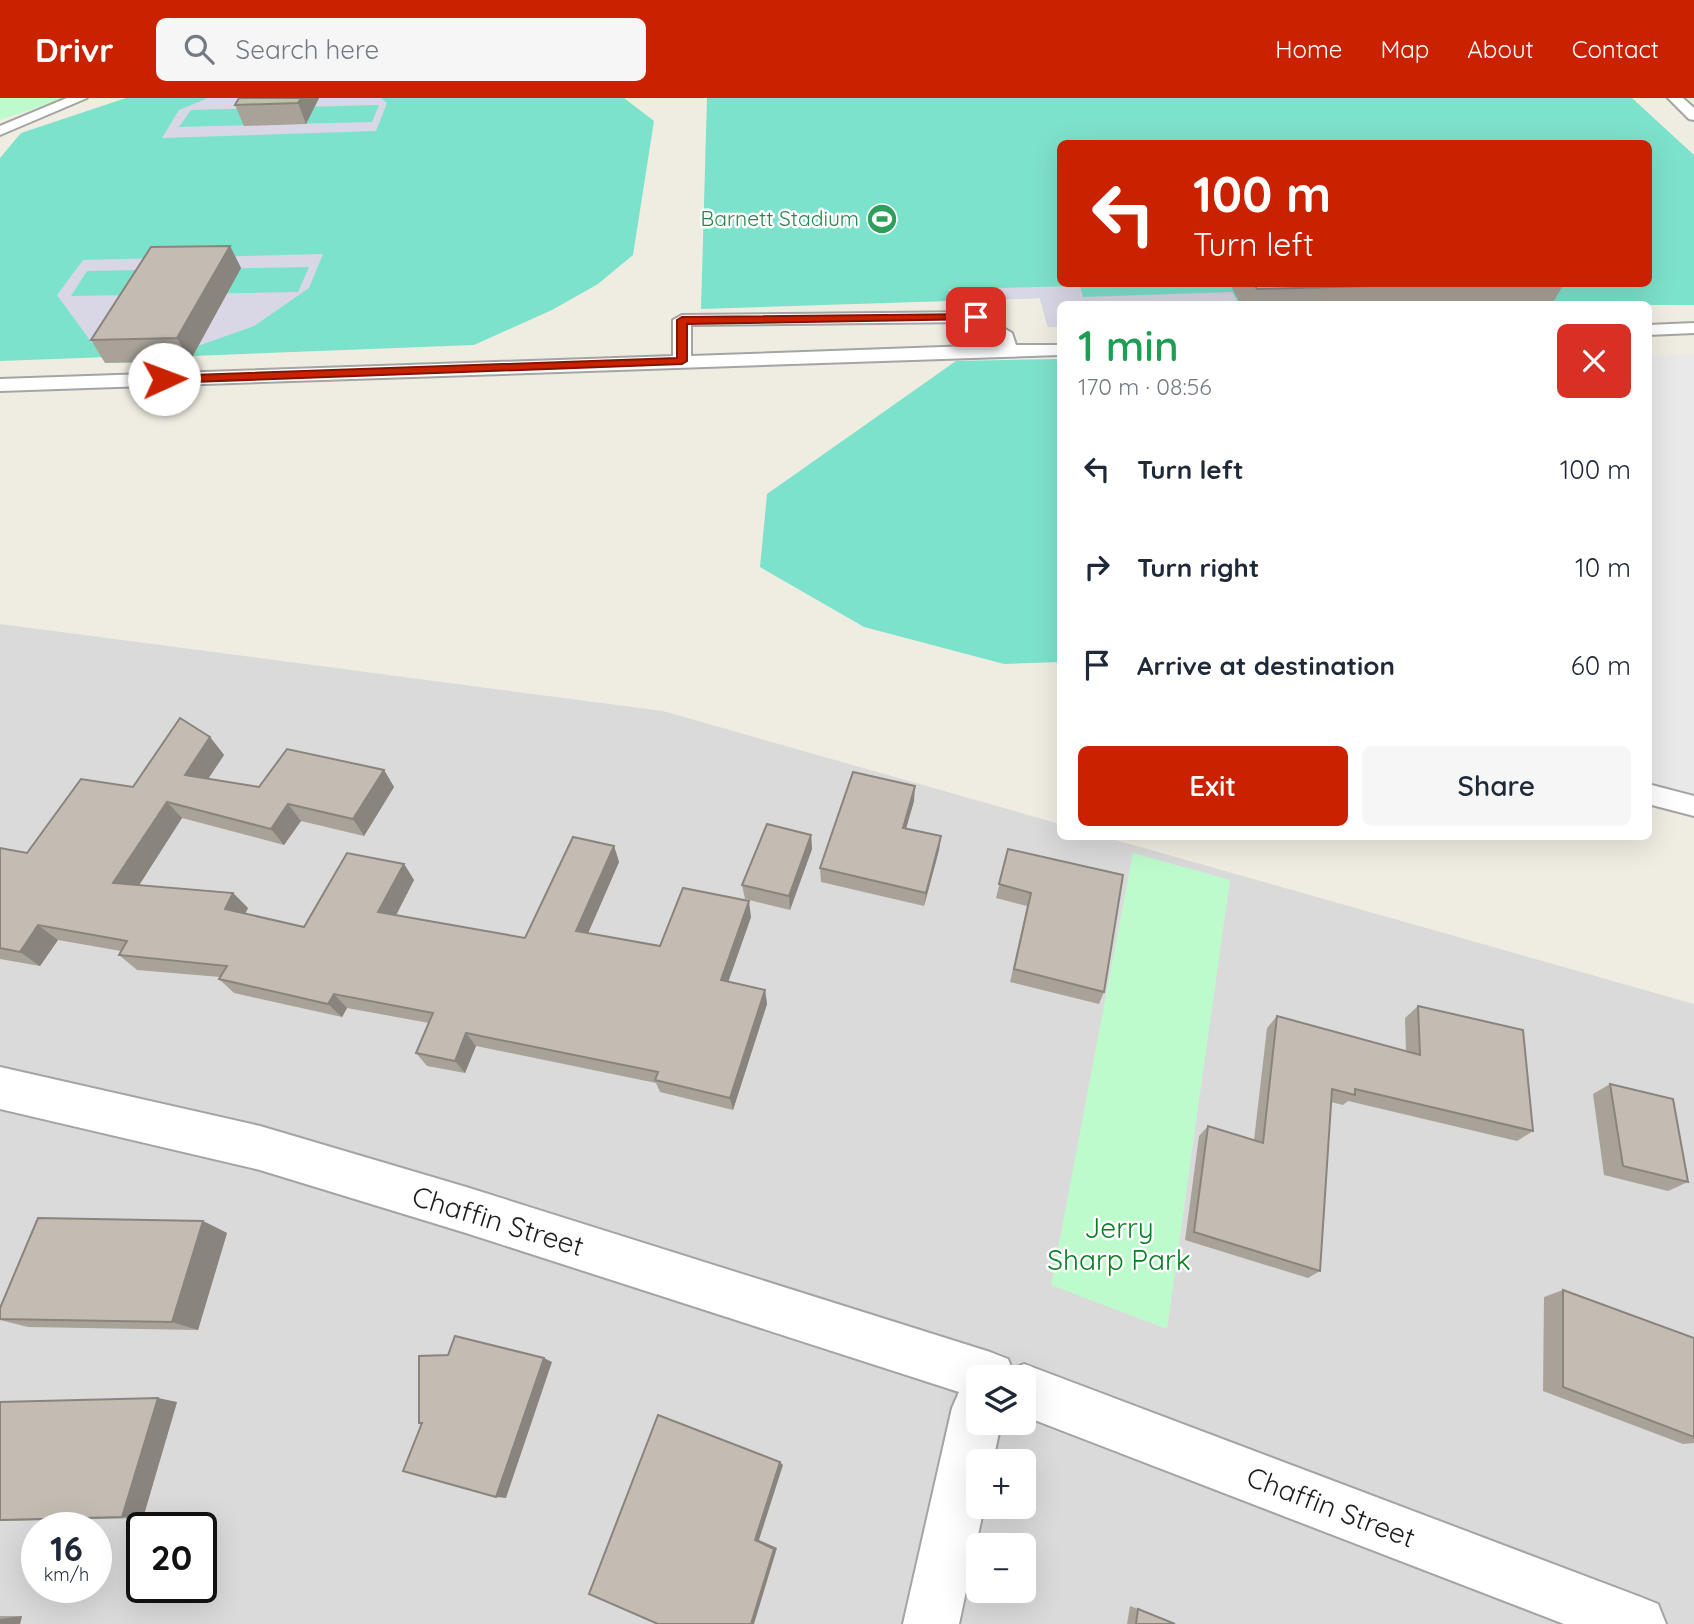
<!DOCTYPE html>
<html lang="en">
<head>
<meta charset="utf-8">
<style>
  body { margin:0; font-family:Quicksand,sans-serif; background:#f6f6f7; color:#1f2937; height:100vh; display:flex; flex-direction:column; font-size:26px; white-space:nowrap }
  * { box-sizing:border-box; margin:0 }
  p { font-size:23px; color:#747a83 }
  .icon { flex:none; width:38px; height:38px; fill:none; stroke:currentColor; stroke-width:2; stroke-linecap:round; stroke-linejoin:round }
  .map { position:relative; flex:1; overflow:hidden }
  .drawer { position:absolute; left:1057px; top:203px; width:595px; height:539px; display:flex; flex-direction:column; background:#fff; border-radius:10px; box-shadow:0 7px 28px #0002 }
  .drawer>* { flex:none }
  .top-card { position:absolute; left:1057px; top:42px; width:595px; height:147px; border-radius:10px; box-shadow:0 7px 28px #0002; background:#ca2100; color:#fff; overflow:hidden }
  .fabs { position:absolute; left:966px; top:1267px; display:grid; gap:14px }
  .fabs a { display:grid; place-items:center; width:70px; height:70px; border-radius:10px; background:#fff; box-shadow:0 7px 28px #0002; font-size:35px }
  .speed { position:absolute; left:21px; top:1414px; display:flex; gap:14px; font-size:35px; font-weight:700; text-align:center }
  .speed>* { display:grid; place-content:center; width:91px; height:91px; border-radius:50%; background:#fff; box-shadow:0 7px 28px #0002; line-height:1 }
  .speed small { font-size:18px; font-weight:400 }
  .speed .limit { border:4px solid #111; border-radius:10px; background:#fff; color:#111 }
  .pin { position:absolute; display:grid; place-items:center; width:60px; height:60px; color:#fff; margin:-30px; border-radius:14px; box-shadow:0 4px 10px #0006 }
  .me { position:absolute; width:77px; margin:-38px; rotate:88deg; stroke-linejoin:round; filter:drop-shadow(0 0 5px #0008) }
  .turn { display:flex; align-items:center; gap:24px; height:147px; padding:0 21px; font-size:32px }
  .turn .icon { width:91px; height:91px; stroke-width:2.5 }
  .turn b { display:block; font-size:49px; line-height:60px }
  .round { display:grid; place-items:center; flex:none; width:74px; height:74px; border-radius:10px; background:#f6f6f7 }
  .head { display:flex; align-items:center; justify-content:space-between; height:119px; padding:0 21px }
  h1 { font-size:42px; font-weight:600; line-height:52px; color:#1e9e55 }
  .cta { display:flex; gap:14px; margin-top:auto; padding:14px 21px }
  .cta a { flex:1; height:80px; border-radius:10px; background:#ca2100; color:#fff; font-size:28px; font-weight:600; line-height:80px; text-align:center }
  .cta a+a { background:#f6f6f7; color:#1f2937 }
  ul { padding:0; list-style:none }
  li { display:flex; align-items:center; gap:21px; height:98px; padding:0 21px }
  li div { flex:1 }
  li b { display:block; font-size:26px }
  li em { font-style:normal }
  header { display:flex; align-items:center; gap:42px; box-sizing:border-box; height:98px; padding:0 35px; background:#ca2100; color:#fff }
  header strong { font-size:33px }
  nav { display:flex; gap:38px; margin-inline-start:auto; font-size:24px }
  .search { width:490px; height:63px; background:#f6f6f7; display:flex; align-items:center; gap:18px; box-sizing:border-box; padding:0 24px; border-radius:10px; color:#747a83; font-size:26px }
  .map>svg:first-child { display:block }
  .residential { fill:#dbdada; fill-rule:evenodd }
  .park { fill:#bdfbcc }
  .pitch { fill:#7de2cb; fill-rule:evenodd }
  .parking { fill:#e9e9e9 }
  .plaza { fill:#d9d7e5; fill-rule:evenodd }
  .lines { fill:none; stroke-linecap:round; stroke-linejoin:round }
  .lane-casing { stroke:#a4a4a4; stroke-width:4 }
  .street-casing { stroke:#a4a4a4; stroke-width:4 }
  .lane { fill:#fff; fill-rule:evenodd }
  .street { fill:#fff; fill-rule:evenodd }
  .wall { fill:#a9a299 }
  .shaded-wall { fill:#89847d }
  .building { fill:#c4bcb2; stroke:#89847d; stroke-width:2 }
  .route { fill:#ca2100; stroke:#831500; stroke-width:2 }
  .labels { text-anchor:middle; stroke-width:5; stroke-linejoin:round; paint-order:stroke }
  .far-leisure-label { font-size:21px; fill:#27864d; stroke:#fff; text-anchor:end }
  .near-street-label { font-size:28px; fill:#1d1d1d; stroke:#fff }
  .near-park-label { font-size:28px; fill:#078025; stroke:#fff }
</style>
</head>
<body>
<header>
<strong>Drivr</strong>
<div class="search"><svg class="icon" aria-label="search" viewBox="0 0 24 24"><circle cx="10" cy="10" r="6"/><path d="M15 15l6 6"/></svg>Search here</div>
<nav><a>Home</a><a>Map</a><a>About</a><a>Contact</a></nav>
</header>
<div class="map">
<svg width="1694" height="1526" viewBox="0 0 1694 1526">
  <rect width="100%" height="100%" fill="#efede2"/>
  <path class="residential" d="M0 526 663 613 1060 726V738L1105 739 1694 906V1526H0ZM978 1279H1024V1325H978ZM978 1363H1024V1409H978ZM37 1430H96V1489H37ZM142 1430H201V1489H142ZM978 1447H1024V1493H978Z"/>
  <path class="park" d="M0 0H66L0 22Z
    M1133 755 1230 782 1167 1231 1051 1187Z"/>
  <path class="pitch" d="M126 0H624L654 23 633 157 598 186 552 212 474 247 193 258 190 263 105 265 108 259 0 263V60L21 35Z
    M707 0H1632L1694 57V207L1060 206V228L1048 229 1040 200 701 211ZM1060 46H1648V186H1060Z
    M1060 261V564L1004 566 864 529 760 469 767 396 956 263Z"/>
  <path class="parking" d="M1694 256V706L1649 694 1648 258Z"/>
  <path class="plaza" d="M208 0H381L387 5 376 33 162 40 179 12ZM379 7 372 24 179 29 191 12Z
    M323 156 309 190 254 228 198 248 115 249 92 245 57 197 83 162ZM309 169 298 194 71 198 87 173Z
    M1080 188 1083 199 1232 194 1239 206H1060V228L1048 229 1040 200 951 203 949 191Z"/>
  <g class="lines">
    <g class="lane-casing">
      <path id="lane" d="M67 0H87L0 37V28Z
        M1668 0H1683L1694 10V22L1689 21Z
        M976 214 1012 235 1016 247H1060V257L0 293V281L673 258V222L682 217ZM972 224 998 241V247L691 258V227Z
        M1694 225V235L1648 237V227Z
        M1648 686 1694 698V718L1648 706Z"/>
    </g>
    <g class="street-casing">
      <path id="street" d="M0 969 260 1028 466 1089 990 1254 1008 1261 1012 1271 1024 1266 1638 1498 1658 1506 1666 1526H1564L1024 1318V1279H978V1325H1001L993 1363H978V1409H984L959 1526H903L952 1310 959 1294 466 1135 260 1072 0 1011Z"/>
    </g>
    <use href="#lane" class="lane"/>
    <use href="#street" class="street"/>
  </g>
  <path class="wall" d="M239 0H319L306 26 244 28 235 7Z
    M230 148 241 170 190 263 105 265 91 242Z
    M1230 186H1564L1552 206H1240Z
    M210 639 224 657 208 681 259 689 384 672 394 689 364 738 301 723 284 747 182 720 139 787 233 795 248 810 245 816 304 829 404 766 414 782 396 817 525 840 614 748 619 764 588 835 660 848 751 819 728 884 765 892 767 906 733 1012 660 994 656 985 476 948 465 975 427 968 416 955 429 925 347 910 342 919 234 895 219 881 220 879 137 872 119 857 121 853 58 842 40 868 0 861V750L27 755 133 689Z
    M914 703 906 731 941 738 939 752 924 808 821 784 820 770Z
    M811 737 812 751 790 812 745 801 742 787Z
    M1008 751 1104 894 1099 906 1010 884 1027 808 996 800Z
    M1418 908 1533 1033 1517 1043 1348 1003 1343 1007 1331 1004 1320 1173 1308 1180 1185 1142 1199 1038 1208 1028 1254 1042 1267 930 1277 918 1406 953 1405 920Z
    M1610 986 1688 1084 1668 1093 1604 1077 1593 996Z
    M203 1123 227 1135 198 1232 28 1229 0 1222V1210Z
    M1563 1192 1694 1240V1345L1683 1346 1543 1293 1544 1199Z
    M0 1304H177L143 1420 0 1423Z
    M1130 1508 1138 1511 1175 1526H1127Z
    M0 1518H22L20 1526H0Z"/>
  <path class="shaded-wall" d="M301 0H319L306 26 298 5Z
    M230 148 241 170 190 263 177 240Z
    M210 639 224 657 200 693 185 677Z
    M384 672 394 689 364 738 353 721Z
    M915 688 914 703 902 744 903 730Z
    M167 704 182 720 131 800 113 785Z
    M288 706 301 723 284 747 271 731Z
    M811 737 812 751 790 812 789 798Z
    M941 738 939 752 924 808 926 795Z
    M614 748 619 764 583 847 576 833Z
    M404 766 414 782 390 829 378 814Z
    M233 795 248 810 240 826 225 811Z
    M749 803 751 819 724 896 721 882Z
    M38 827 58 842 40 868 20 854Z
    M765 892 767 906 733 1012 730 1000Z
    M334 896 347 910 342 919 328 906Z
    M466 935 476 948 465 975 455 963Z
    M203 1123 227 1135 198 1232 172 1224Z
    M544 1260 552 1264 506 1400 496 1399Z
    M158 1300 177 1304 143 1420 122 1419Z
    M780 1364 783 1367 759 1442 777 1450 754 1526H751L755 1442Z
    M22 1518 20 1526H0V1521Z"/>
  <path class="building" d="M239 0H301L298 5 235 7Z
    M230 148 177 240 91 242 151 149Z
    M1254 186H1438L1257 191Z
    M180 620 210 639 185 677 259 689 287 651 384 672 353 721 288 706 271 731 167 704 113 785 233 795 225 811 304 829 347 755 404 766 378 814 525 840 573 739 614 748 576 833 660 848 683 790 749 803 721 882 765 892 730 1000 655 982 658 974 466 935 455 963 416 955 433 915 334 896 328 906 219 881 227 868 119 857 127 843 38 827 20 854 0 850V750L27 755 81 681 133 689Z
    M853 674 915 688 903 730 941 738 926 795 820 770Z
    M767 726 811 737 789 798 742 787Z
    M1008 751 1123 777 1104 894 1014 871 1031 795 999 786Z
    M1418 908 1523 932 1533 1033 1355 991V997L1332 991 1320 1173 1194 1134 1208 1028 1263 1045 1277 918 1420 957Z
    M1610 986 1673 1001 1688 1084 1623 1068Z
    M38 1120 203 1123 172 1224 0 1221V1210Z
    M1563 1192 1694 1240V1339L1563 1289Z
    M455 1238 544 1260 496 1399 403 1373 422 1325H419V1258L448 1257Z
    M158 1300 122 1419 0 1422V1304Z
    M658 1317 780 1364 755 1442 774 1451 751 1526H658L589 1496Z
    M1138 1511 1175 1526H1136Z"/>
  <path class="route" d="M976 216 980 217V221L687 226V263L682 266 164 285 158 281 164 278 677 260V222L682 219Z"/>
  <defs>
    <g id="stadium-disc" transform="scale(1.575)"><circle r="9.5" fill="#2e9e5b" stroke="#fff"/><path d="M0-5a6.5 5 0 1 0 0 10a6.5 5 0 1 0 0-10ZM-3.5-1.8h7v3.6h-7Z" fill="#fff"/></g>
  </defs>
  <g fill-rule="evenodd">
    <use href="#stadium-disc" x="882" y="121"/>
  </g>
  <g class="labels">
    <g class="far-leisure-label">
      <text x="859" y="128">Barnett Stadium</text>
    </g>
    <g class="near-street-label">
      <text transform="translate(498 1123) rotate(17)" y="10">Chaffin Street</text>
      <text transform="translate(1331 1409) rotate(21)" y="10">Chaffin Street</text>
    </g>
    <g class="near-park-label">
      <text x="1119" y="1140">Jerry<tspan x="1119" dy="32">Sharp Park</tspan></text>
    </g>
  </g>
</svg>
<div class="fabs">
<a><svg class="icon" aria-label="layers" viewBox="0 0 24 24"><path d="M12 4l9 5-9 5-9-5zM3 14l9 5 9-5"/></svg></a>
<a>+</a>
<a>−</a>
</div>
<div class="speed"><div>16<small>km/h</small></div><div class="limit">20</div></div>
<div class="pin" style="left:976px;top:219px;background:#d93025"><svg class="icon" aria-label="arrive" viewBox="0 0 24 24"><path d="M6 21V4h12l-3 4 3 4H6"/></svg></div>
<svg class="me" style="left:164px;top:281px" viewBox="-20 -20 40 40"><circle r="19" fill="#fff"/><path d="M0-13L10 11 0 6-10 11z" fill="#ca2100"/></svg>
<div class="top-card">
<div class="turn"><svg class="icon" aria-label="left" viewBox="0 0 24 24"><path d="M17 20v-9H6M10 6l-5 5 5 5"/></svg><div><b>100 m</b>Turn left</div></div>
</div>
<section class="drawer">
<div class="head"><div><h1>1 min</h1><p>170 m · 08:56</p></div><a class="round" style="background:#d93025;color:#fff"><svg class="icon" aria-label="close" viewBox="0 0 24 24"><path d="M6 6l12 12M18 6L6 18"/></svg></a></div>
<ul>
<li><svg class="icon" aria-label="left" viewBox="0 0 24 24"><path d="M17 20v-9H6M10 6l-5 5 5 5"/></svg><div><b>Turn left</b></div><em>100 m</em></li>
<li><svg class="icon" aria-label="right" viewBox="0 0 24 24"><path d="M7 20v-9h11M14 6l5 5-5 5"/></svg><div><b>Turn right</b></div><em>10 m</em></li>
<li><svg class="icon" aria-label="arrive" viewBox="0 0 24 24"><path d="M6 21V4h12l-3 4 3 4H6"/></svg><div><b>Arrive at destination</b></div><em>60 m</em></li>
</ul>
<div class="cta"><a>Exit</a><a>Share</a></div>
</section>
</div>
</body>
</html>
